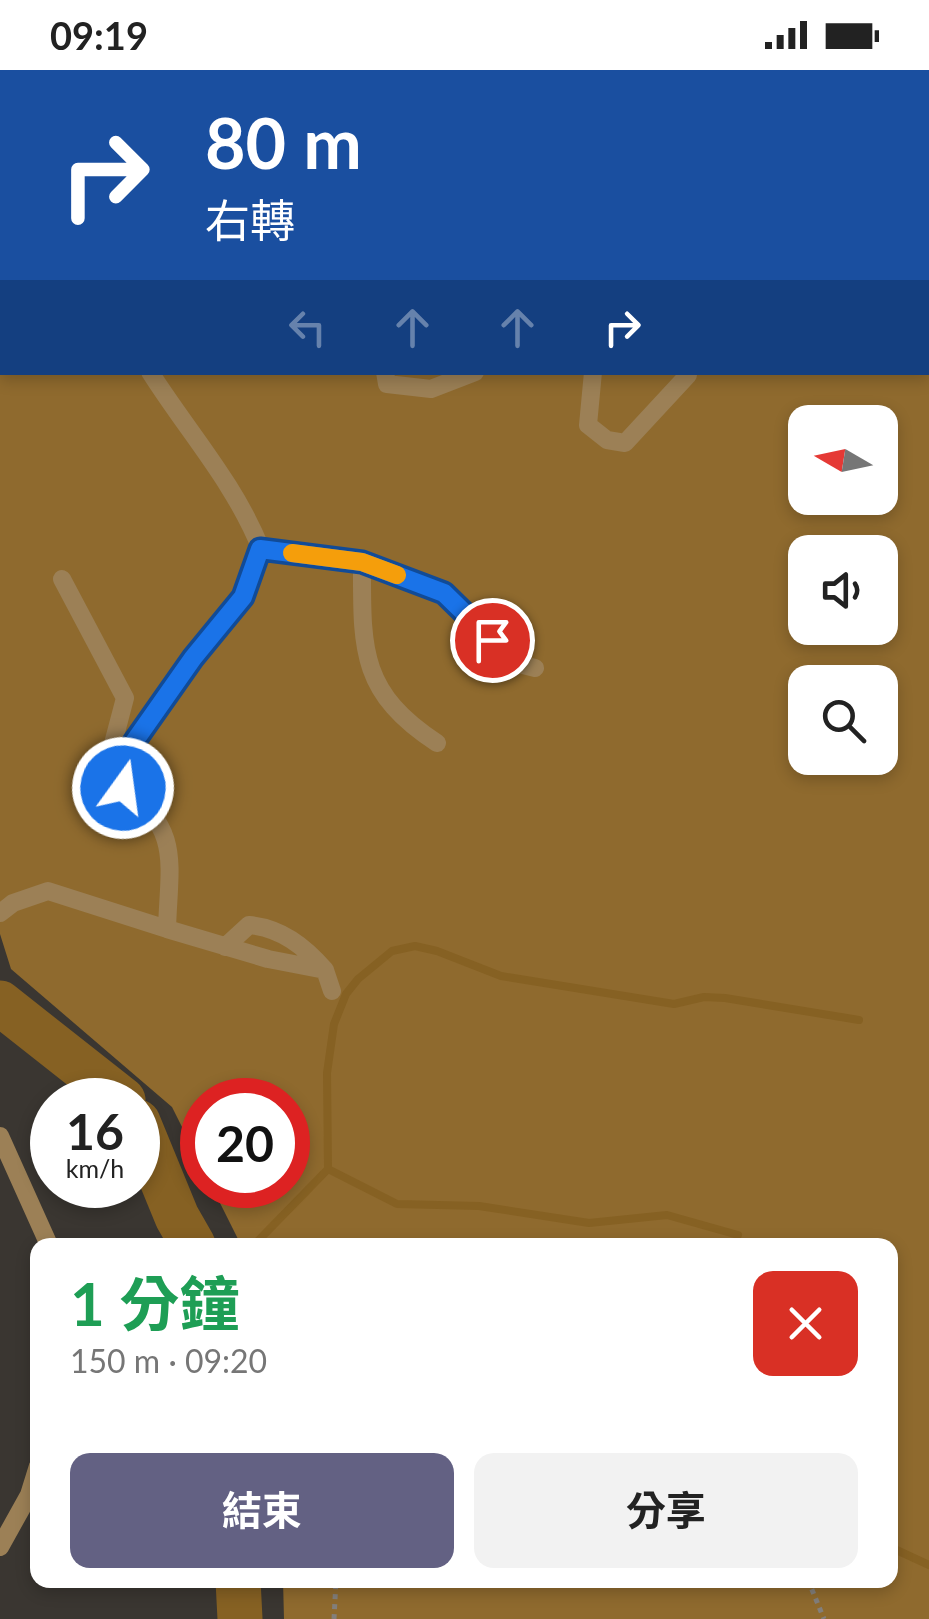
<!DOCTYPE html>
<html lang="zh-TW">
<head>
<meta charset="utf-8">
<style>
  body { margin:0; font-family:Lato,"Noto Sans TC",sans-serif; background:#f2f2f2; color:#222; height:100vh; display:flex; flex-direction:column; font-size:38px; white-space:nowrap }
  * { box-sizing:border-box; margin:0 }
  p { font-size:32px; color:#767676 }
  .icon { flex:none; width:55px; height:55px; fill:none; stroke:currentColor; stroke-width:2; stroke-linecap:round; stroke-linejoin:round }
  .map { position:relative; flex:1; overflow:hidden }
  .sheet { position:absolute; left:30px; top:1168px; width:868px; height:350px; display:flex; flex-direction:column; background:#fff; border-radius:20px; box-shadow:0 5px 15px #0003 }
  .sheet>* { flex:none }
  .banner { position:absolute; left:0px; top:0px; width:930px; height:305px; box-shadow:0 5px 15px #0003; background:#1a4fa0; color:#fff; overflow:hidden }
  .needle { width:65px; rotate:279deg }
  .tools { position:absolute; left:788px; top:335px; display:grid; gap:20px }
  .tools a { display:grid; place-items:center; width:110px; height:110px; border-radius:20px; background:#fff; box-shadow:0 5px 15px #0003; font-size:50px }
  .speed { position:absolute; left:30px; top:1008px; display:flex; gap:20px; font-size:50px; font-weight:700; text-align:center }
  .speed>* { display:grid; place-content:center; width:130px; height:130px; border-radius:50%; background:#fff; box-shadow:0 5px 15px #0003; line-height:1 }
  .speed small { font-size:25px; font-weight:400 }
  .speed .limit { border:15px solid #d22; background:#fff; color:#111 }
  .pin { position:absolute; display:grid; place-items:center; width:85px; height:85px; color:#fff; margin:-42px; border:5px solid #fff; border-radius:50%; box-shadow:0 2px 10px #0007 }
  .me { position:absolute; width:110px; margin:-55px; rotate:14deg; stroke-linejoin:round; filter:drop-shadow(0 0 8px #0008) }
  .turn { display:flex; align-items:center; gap:35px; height:210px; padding:0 40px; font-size:45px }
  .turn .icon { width:130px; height:130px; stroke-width:2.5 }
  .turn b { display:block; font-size:70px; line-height:85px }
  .lanes { display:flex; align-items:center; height:95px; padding:0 40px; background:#0003; justify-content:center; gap:50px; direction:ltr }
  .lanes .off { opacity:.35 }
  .round { display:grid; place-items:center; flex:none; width:105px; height:105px; border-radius:20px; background:#f2f2f2 }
  .head { display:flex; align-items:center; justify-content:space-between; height:170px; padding:0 40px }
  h1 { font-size:60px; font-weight:700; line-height:75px; color:#1e9e55 }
  .button { display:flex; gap:20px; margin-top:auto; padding:20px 40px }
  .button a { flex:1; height:115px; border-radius:20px; background:#636183; color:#fff; font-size:40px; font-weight:700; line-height:115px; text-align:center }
  .button a+a { background:#f2f2f2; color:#222 }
  .status { display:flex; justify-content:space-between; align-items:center; height:70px; padding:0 50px; background:#fff; direction:ltr }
  .status svg { height:28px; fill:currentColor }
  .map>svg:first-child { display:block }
  .forest { fill:#8f6a2e; fill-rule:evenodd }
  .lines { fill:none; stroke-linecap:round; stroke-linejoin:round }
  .stream { stroke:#866123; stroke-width:8 }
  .river { stroke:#866123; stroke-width:45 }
  .path { stroke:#837f7b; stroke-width:5; stroke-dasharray:5 5; stroke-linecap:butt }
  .minor { stroke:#9c8056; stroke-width:18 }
  .route-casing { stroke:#114b97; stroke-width:25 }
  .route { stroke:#1a73e8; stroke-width:18 }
  .slow { stroke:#f59e0b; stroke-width:18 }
</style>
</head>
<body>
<div class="status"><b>09:19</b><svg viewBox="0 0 49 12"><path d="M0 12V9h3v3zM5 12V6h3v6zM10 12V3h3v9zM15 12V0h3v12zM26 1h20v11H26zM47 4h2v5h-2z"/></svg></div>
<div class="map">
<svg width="929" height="1549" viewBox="0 0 929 1549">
  <rect width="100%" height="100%" fill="#3a3631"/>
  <path class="forest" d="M0 0H929V1549H284L283 1510H890V1175H241L211 1115H288V1030H202V1097L172 1037 11 899 0 864ZM2 2H928V302H2ZM805 352H880V428H805ZM805 482H880V558H805ZM805 612H880V688H805Z"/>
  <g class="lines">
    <path class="stream" d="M319 0 320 2
      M668 0 670 2
      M928 223 929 224
      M0 283 2 282
      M328 1099 327 1003 334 954 346 924 358 909 392 881 415 876 437 881 501 906 674 934 704 927 725 928 859 950
      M254 1175 328 1099 397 1134 479 1136 589 1153 667 1145 738 1165
      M890 1477 929 1495"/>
    <path class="river" d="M0 933 123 1030
      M138 1052 177 1147 193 1175
      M238 1510 240 1549"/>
    <path class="path" d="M808 1510 824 1549
      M334 1549 336 1510"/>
    <path class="minor" d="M777 0 778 2
      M240 2 241 0
      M385 302 387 314 431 319 475 302
      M593 302 588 355 607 370 625 373 688 305
      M261 479 362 492 445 523 515 593 535 598
      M362 492C362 578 359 622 437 673
      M62 509 125 628 110 685 123 717
      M0 843 13 833 48 821 167 859C169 793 182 760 123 717L134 672 193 588 243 527 261 479C234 412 188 362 150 302
      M167 859 268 889 325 900 332 921
      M225 877 249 855C281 858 304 876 325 900
      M0 1066 49 1175
      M0 1477 29 1425 38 1396"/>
  </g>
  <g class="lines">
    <g class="route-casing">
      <path id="route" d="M123 718 134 672 193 588 243 527 260 479 362 492 444 523 492 570"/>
    </g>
    <use href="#route" class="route"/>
    <path class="slow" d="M292 483 362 492 397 505"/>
  </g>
</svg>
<div class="tools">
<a><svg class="needle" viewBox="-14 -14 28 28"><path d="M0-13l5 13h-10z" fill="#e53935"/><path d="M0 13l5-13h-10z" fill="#767676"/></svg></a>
<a><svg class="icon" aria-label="sound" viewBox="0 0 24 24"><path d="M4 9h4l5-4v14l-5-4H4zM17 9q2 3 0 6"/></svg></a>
<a><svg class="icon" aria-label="search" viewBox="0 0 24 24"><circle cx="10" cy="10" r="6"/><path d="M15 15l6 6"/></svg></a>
</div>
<div class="speed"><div>16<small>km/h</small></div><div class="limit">20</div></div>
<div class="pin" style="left:492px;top:570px;background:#d93025"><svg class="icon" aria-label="arrive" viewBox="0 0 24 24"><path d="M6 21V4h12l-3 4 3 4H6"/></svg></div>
<svg class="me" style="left:123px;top:718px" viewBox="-20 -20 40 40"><circle r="17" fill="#1a73e8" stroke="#fff" stroke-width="3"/><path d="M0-11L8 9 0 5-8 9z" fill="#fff"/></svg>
<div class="banner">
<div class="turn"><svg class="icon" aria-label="right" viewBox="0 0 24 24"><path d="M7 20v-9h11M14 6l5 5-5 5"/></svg><div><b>80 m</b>右轉</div></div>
<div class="lanes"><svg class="icon off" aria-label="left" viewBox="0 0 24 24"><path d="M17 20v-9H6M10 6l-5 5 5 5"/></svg><svg class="icon off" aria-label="ahead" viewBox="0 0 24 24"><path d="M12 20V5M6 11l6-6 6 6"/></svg><svg class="icon off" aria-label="ahead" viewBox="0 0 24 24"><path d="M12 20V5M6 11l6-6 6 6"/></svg><svg class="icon" aria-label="right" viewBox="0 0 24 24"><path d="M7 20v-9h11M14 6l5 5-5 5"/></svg></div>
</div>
<section class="sheet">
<div class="head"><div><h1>1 分鐘</h1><p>150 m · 09:20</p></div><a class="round" style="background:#d93025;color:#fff"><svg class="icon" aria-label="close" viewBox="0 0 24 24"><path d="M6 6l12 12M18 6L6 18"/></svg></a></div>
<div class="button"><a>結束</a><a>分享</a></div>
</section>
</div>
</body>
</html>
